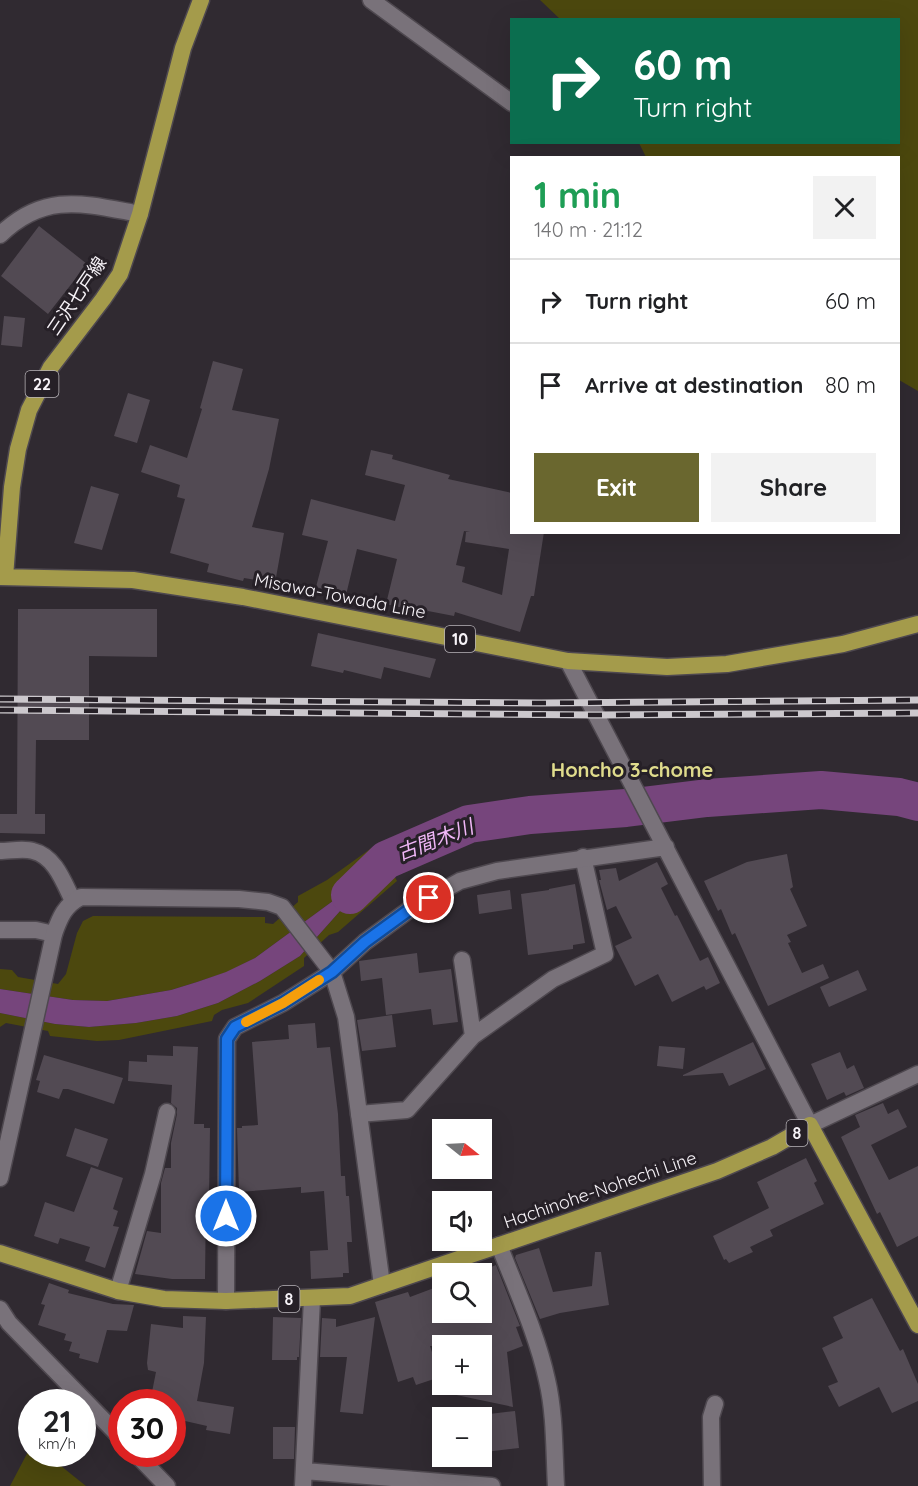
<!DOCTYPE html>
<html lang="en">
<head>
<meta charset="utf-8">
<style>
  body { margin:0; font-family:Quicksand,"Noto Sans JP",sans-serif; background:#f2f2f2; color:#202124; height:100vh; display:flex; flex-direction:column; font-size:22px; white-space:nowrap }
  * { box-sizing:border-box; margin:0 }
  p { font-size:20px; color:#757577 }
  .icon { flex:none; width:33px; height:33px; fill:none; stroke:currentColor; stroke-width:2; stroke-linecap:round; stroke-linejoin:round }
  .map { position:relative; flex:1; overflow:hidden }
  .sheet { position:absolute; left:510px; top:156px; width:390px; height:378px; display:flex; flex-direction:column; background:#fff; border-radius:0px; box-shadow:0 6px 24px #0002 }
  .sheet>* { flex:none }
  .top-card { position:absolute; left:510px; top:18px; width:390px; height:126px; border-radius:0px; box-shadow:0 6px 24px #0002; background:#0b6e4f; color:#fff; overflow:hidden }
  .needle { width:39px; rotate:108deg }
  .tools { position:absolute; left:432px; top:1119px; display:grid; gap:12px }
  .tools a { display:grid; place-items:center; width:60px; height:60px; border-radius:0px; background:#fff; box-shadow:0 6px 24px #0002; font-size:30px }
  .speed { position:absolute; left:18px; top:1389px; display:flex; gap:12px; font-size:30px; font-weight:700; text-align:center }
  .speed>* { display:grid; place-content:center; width:78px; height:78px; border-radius:50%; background:#fff; box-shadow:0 6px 24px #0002; line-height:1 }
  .speed small { font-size:15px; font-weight:400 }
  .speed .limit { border:9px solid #d22; background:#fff; color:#111 }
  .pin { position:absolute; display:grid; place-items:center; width:51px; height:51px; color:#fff; margin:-26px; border:3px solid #fff; border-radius:50%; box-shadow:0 2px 6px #0007 }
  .me { position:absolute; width:66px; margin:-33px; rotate:0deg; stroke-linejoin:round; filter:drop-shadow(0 0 4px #0008) }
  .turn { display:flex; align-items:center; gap:21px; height:126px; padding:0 24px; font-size:27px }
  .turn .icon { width:78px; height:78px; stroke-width:2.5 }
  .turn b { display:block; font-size:42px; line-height:51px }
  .round { display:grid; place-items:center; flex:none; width:63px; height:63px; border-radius:0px; background:#f2f2f2 }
  .summary { display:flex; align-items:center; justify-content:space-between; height:102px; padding:0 24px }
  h1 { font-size:36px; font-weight:800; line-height:45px; color:#1e9e55 }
  .primary-button { display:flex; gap:12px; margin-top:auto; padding:12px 24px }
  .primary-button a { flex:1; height:69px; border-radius:0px; background:#6a672f; color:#fff; font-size:24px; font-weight:800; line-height:69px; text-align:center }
  .primary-button a+a { background:#f2f2f2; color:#202124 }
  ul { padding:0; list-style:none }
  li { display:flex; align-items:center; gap:18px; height:84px; padding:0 24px; border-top:2px solid #e0e0e0 }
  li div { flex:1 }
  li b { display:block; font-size:22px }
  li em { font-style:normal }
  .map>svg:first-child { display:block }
  .green { fill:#4c480e }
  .water { fill:#76457c }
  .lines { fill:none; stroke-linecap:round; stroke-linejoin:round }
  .river { stroke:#76457c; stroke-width:38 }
  .building { fill:#524a53; fill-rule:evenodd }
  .minor-casing { stroke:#4e484f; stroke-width:19 }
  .tertiary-casing { stroke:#4e484f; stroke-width:19 }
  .primary-casing { stroke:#4e484f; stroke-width:19 }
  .minor { stroke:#79727a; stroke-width:16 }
  .tertiary { stroke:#79727a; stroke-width:16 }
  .primary { stroke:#a49b4b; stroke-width:16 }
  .rail-casing { stroke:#ccc8cd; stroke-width:7 }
  .rail { stroke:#262027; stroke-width:4.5; stroke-dasharray:14; stroke-linecap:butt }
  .route-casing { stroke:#114b97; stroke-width:15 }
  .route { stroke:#1a73e8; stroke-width:10 }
  .slow { stroke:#f59e0b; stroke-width:10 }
  .labels { text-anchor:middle; stroke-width:6; stroke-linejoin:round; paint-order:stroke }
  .shield { fill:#262027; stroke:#b8b4b9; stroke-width:1.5 }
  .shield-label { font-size:16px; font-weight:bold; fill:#f7f3f8 }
  .street-label { font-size:18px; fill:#f7f3f8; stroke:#262027 }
  .neighbourhood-label { font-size:20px; font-weight:bold; fill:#dfdb8c; stroke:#262027 }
  .water-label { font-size:20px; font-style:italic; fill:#f0b7f7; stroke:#262027 }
</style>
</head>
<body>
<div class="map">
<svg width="918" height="1486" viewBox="0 0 918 1486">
  <rect width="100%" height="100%" fill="#302a31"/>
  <path class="green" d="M540 0H918V391L899 380 898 158 646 157 639 143 898 142V20L560 19Z
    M377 844 384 857 356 884 255 958 227 972 197 982 171 990 107 1001 73 1000 0 989V969L12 970 18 977 58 984 66 974 77 933 83 921 93 916 265 917V923L273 924 298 902V896L327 880Z
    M388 864 397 881 338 932 329 935 304 958V966L248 1003 222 1010 214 1015 212 1021 119 1040 97 1041 50 1036 48 1031 6 1023 0 1027V1013L55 1024 89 1027 136 1023 177 1016 218 1003 260 981 300 956 341 910 354 900 362 898Z
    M31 1446 32 1454H46L86 1486H10Z"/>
  <path class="water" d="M384 857 388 864 362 898 354 900 341 910 300 956 260 981 218 1003 177 1016 136 1023 89 1027 55 1024 0 1013V989L73 1000 107 1001 171 990 197 982 226 972 255 958 356 884Z"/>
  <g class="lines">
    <path class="river" d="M350 895 386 860 469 824 530 815 626 808 707 798 821 790 899 797 918 802"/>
  </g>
  <path class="building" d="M39 226 87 264 48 314 1 276Z
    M4 316 25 318 22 347 1 345Z
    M213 361 243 369 232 410 279 419 269 469 252 527 284 533 275 583 244 578 243 581 207 572 209 564 170 553 185 499 177 497 180 485 141 472 150 445 187 458 202 409 200 408Z
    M128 393 150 400 137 443 114 436Z
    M371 450 393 455 392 459 450 475 448 479 512 493V532H544L534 596H531L520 632 455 612 454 616 428 611 427 613 386 604 397 559 357 549 346 595 316 587 328 541 302 535 311 499 395 521 405 485 365 475ZM464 531 470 532H466L465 542 509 549 502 595 462 582 465 567 456 565Z
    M91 486 119 494 102 550 74 543Z
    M18 609H157V657L89 656V740H36L35 814H45V834L0 833V814H17Z
    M318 633 436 659 430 678 384 667 381 679 344 670 343 673 311 666Z
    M787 854 793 887 790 889 807 926 787 935 791 942 788 943 802 973 823 964 829 978 768 1006 735 933 732 935 721 909 718 911 704 881 747 862Z
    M657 862 668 884 661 888 675 916 677 915 700 961 708 957 720 983 706 990 704 986 672 1002 658 974 635 986 615 946 632 938 616 906 607 910 599 880H601L599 870 616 868 619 881Z
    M575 884 585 943 573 945V949L528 955 521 894 549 890V889Z
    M510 890 512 909 479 914 477 895Z
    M417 953 419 973 451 969 458 1022 433 1025 431 1009 386 1015 382 978 361 981 359 961Z
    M858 970 867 990 829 1007 820 987Z
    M392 1015 396 1047 362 1051 357 1020Z
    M315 1023 317 1048 330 1047 338 1114 341 1176H345L346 1196H349L352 1242H347L349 1273H343V1277L311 1279 310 1251 328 1250 324 1191 301 1193V1187L239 1192 237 1128H242V1126L258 1125 252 1042 289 1039 288 1025Z
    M753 1042 766 1069 729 1086 723 1073 683 1076V1075Z
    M173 1046 198 1047 194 1124H204V1128H210L209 1202H206L205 1279H172L135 1274 147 1231 161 1233V1183L165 1168H171V1143L177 1114V1108L171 1103 172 1085 128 1081 129 1061 147 1062V1055L173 1056Z
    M659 1046 685 1048 683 1069 657 1066Z
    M840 1052 847 1069 854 1065 864 1088 846 1096 844 1092 827 1100 811 1064Z
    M44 1055 123 1078 114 1104 68 1089H63L59 1099 37 1092 40 1081 36 1080Z
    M883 1103 888 1114 898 1109 907 1127 871 1145 889 1180 918 1166V1236L897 1247 880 1212 877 1214 841 1137 860 1127 855 1115Z
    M75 1128 108 1139 98 1167 66 1156Z
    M806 1158 817 1181 814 1183 824 1204 770 1230 773 1236 750 1247 753 1252 729 1263 726 1259 724 1260 713 1236 769 1208 757 1182Z
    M91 1167 123 1178 113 1209 118 1211 113 1226 119 1227 105 1268 85 1261 90 1247 60 1238 58 1244 34 1236 45 1202 74 1212Z
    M539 1248 553 1292 592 1286 595 1252H601L609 1305 560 1313 540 1319 515 1258 516 1255Z
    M496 1265 520 1326 516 1327 523 1346 507 1352 513 1407 442 1392 443 1384H482V1346H430L440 1377 416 1385 413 1377 398 1382 375 1302 408 1292 410 1297 442 1285V1312H482V1274L479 1272Z
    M49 1283 69 1290 68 1293 113 1304 134 1305 127 1331 107 1330 98 1363 79 1358 80 1354 69 1351 72 1342 64 1340 66 1334 38 1325 45 1305 41 1304Z
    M872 1298 900 1351 903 1349 918 1384V1401L892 1413 879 1387 839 1407 828 1386 838 1382 822 1348 843 1338 833 1317Z
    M183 1316 206 1317 204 1363 197 1401 234 1407 230 1434 206 1430 207 1426 172 1418V1402H150L156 1372 148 1370 147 1363 151 1324 183 1328Z
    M273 1317 301 1318 299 1357H297V1360H272Z
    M375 1317 363 1414 340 1412 347 1357H320L322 1318 336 1319V1327Z
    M515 1411 519 1448 485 1452 481 1415Z
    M273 1427H295L294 1459H273Z"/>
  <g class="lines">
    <g class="minor-casing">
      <path id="minor" d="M371 0 512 103
        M0 235C45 191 85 204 140 214
        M0 851C10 851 24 848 33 851 55 856 64 883 73 901
        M0 930H36L54 934
        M473 1036 553 979 605 954 583 857
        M359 1114 407 1110 473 1036 462 960
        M499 1245C516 1289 537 1334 547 1380 555 1414 554 1451 556 1486
        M118 1291 153 1174 167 1112
        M226 1301 227 1039 235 1027 283 1003 332 972
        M304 1471 492 1486
        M303 1486 312 1299
        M712 1486 711 1417 715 1404"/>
    </g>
    <g class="tertiary-casing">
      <path id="tertiary" d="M568 661 810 1125 918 1074
        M0 1178 54 934C60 917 65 905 81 897L239 899 268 902 282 907 332 972
        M382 1285 346 1017 332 972 365 942 413 907 460 881 497 871 666 847
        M0 1309 9 1323 122 1439
        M136 1454 167 1486"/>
    </g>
    <g class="primary-casing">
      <path id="primary" d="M0 577 133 580 243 597 568 661 667 667 727 664 843 644 918 624
        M5 577 12 487 18 449 29 410 51 367 103 299 120 274 140 214 183 48 201 0
        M0 1253 118 1291 164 1299 226 1301 350 1296 717 1171 772 1147 810 1125 918 1325"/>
    </g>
    <use href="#minor" class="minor"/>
    <use href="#tertiary" class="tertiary"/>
    <use href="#primary" class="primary"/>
    <g class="rail-casing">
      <path id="rail" d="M0 699 541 703 918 700
        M0 710 596 715 918 713"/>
    </g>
    <use href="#rail" class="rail"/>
  </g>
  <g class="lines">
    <g class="route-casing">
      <path id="route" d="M226 1216 227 1039 235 1027 283 1003 332 972 365 942 413 907 429 898"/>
    </g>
    <use href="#route" class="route"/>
    <path class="slow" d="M246 1022 283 1003 319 980"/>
  </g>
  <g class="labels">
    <g class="shield">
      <rect x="25.5" y="371" width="33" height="26" rx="4.5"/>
      <rect x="445" y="626" width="30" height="26" rx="4.5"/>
      <rect x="786.5" y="1120" width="21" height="26" rx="4.5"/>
      <rect x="278.5" y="1286" width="21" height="26" rx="4.5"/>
    </g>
    <g class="shield-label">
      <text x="42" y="390">22</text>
      <text x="460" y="645">10</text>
      <text x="797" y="1139">8</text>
      <text x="289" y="1305">8</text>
    </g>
    <g class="street-label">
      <text transform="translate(77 296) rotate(-56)" y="6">三沢七戸線</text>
      <text transform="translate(340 596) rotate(11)" y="6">Misawa-Towada Line</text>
      <text transform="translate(600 1190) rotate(-19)" y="6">Hachinohe-Nohechi Line</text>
    </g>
    <g class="neighbourhood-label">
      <text x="632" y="777">Honcho 3-chome</text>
    </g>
    <g class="water-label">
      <text transform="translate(435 840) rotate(-21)" y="7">古間木川</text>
    </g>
  </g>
</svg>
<div class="tools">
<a><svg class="needle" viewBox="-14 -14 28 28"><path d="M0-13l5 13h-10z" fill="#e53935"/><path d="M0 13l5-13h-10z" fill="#757577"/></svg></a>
<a><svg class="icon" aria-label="sound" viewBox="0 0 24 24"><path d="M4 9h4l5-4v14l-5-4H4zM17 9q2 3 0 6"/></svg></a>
<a><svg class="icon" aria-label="search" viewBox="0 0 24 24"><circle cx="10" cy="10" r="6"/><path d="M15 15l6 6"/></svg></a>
<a>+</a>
<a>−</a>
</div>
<div class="speed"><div>21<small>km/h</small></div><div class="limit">30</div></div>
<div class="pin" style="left:429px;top:898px;background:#d93025"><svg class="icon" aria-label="arrive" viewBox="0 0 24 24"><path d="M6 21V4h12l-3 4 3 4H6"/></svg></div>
<svg class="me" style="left:226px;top:1216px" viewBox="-20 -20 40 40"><circle r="17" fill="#1a73e8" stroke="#fff" stroke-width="3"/><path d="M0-11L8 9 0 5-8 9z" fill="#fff"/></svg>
<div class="top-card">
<div class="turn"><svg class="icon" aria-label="right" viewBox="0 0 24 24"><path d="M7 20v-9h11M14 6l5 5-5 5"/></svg><div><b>60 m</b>Turn right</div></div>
</div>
<section class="sheet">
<div class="summary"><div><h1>1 min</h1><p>140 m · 21:12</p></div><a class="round"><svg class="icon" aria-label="close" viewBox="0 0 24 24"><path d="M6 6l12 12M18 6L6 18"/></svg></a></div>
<ul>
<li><svg class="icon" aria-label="right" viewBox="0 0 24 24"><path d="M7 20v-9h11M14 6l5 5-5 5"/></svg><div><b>Turn right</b></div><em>60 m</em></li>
<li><svg class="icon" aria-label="arrive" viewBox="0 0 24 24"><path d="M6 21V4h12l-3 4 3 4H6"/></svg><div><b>Arrive at destination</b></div><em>80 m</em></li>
</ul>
<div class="primary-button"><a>Exit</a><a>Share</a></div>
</section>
</div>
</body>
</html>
